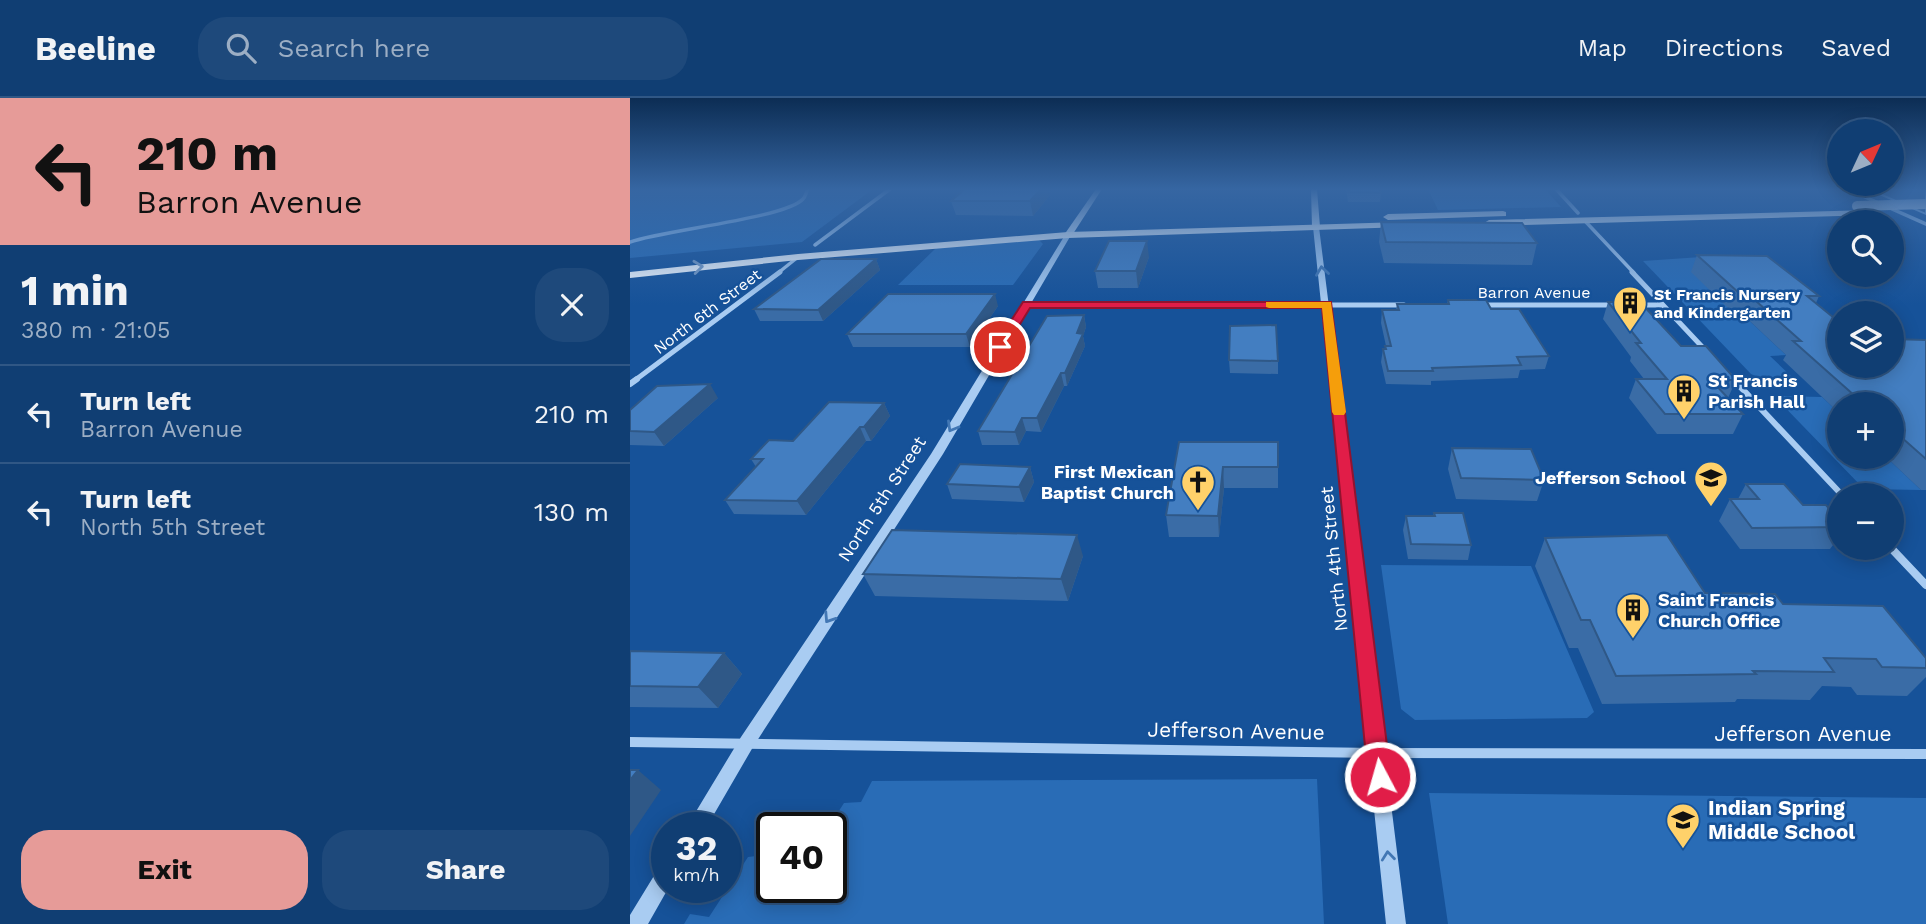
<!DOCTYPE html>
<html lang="en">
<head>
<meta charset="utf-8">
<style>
  body { margin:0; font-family:"Work Sans",sans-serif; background:#1e497b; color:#f1f3f6; height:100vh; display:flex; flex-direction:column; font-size:26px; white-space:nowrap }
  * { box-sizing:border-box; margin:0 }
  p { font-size:23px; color:#9caec4 }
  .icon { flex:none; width:38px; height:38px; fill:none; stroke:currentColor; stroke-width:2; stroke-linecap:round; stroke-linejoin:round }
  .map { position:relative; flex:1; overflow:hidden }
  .sheet { display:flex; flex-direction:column; background:#103e73; width:630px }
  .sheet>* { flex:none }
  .guide { background:#e69b98; color:#111; overflow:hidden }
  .needle { width:46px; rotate:46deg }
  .controls { position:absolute; left:1197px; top:21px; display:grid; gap:14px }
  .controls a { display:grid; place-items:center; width:77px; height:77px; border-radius:50%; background:#103e73; box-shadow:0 4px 18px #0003,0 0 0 2px #305785; font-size:35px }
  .speed { position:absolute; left:21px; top:714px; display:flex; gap:14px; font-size:35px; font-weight:700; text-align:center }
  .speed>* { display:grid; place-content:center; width:91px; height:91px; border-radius:50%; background:#103e73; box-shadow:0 4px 18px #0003,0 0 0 2px #305785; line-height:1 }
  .speed small { font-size:18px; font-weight:400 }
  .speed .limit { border:4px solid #111; border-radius:10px; background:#fff; color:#111 }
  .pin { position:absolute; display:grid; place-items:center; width:60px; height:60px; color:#fff; margin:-30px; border:4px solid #fff; border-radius:50%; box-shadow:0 2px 7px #0007 }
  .me { position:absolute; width:77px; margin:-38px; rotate:354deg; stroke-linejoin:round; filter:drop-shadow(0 0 5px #0008) }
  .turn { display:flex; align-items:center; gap:24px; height:147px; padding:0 21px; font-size:32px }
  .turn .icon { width:91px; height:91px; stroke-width:2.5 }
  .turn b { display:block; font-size:49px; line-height:60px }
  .round { display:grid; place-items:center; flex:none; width:74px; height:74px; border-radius:28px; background:#1e497b }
  .overview { display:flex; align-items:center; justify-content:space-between; height:119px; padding:0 21px }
  h1 { font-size:42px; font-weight:700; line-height:52px }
  .action { display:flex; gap:14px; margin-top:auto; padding:14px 21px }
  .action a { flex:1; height:80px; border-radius:28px; background:#e69b98; color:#111; font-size:28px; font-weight:700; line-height:80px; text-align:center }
  .action a+a { background:#1e497b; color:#f1f3f6 }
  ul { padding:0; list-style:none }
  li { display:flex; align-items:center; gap:21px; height:98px; padding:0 21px; border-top:2px solid #305785 }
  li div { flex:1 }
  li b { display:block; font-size:26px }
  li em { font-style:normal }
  header { display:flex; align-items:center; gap:42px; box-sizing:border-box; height:98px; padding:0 35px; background:#103e73; border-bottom:2px solid #305785 }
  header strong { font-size:33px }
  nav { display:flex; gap:38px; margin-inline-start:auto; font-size:24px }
  .search { width:490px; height:63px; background:#1e497b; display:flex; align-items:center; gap:18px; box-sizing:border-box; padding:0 24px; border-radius:28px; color:#9caec4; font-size:26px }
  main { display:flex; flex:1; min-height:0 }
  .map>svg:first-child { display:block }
  .green { fill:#296cb6 }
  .water { fill:#366195; stroke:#9cc7f5; stroke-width:2 }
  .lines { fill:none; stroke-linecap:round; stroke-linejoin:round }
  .stream { stroke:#9cc7f5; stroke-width:3.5 }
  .minor-far4 { stroke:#a9ccf2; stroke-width:3.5 }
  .minor-far3 { stroke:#a9ccf2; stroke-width:5 }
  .minor-far2 { stroke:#a9ccf2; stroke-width:6 }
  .minor-far1 { stroke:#a9ccf2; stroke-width:8 }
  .minor { stroke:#a9ccf2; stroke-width:10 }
  .tertiary { fill:#a9ccf2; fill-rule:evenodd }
  .secondary { fill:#d8e9fc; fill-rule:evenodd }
  .primary { fill:#f4f9ff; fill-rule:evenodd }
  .primary-bridge { stroke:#f4f9ff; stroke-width:10 }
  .wall { fill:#3a6ca6 }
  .shaded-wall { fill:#2f5887 }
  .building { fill:#437ec1; stroke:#2f5887; stroke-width:2 }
  .oneway { stroke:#7a9dc7 }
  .oneway2 { stroke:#4277b4 }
  .route { fill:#e11d48; stroke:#92132f; stroke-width:2 }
  .slow { fill:#f59e0b }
  .labels { text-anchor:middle; stroke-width:5; stroke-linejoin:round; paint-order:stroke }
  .far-street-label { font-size:16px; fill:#fff; stroke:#165299 }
  .far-poi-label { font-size:16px; font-weight:bold; fill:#fff; stroke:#165299; text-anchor:start }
  .poi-label { font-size:18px; font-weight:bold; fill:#fff; stroke:#165299; text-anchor:start }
  .street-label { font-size:18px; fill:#fff; stroke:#165299 }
  .near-street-label { font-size:21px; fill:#fff; stroke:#165299 }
  .near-poi-label { font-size:21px; font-weight:bold; fill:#fff; stroke:#165299; text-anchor:start }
</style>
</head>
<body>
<header>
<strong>Beeline</strong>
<div class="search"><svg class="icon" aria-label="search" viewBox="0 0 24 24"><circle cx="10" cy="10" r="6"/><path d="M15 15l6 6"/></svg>Search here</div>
<nav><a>Map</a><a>Directions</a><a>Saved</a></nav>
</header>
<main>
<section class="sheet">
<div class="guide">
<div class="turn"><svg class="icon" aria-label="left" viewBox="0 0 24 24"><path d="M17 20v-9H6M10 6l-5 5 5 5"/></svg><div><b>210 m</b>Barron Avenue</div></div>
</div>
<div class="overview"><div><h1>1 min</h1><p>380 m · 21:05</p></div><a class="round"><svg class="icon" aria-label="close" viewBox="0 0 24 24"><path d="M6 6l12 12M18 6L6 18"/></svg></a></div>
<ul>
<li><svg class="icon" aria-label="left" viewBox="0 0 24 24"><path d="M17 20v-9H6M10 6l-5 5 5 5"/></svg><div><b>Turn left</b><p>Barron Avenue</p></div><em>210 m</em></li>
<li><svg class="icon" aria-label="left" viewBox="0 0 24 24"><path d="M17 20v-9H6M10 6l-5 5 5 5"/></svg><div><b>Turn left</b><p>North 5th Street</p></div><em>130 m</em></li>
</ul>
<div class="action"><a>Exit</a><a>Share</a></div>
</section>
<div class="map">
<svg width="1296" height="826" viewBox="0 0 1296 826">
  <rect width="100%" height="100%" fill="#165299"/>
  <path class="green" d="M0 91H243L172 144 0 160Z
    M798 91H915L931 109 808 112Z
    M409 142 413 146 383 187H268L306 150Z
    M1071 159 1101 213H1109L1156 257 1140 258 1163 280H1130L1121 276 1013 163Z
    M1144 298 1192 299 1209 315V359H1256L1291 392 1234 391Z
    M751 467 901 468 964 614 957 620 785 622 771 611Z
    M687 681 694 826H54L60 816 79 819 118 759 142 756V789H201V730H178L181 724 203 722 214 705 231 704 242 683Z
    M799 695 1296 700V826H818Z"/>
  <path class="water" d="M1237 91H1296V116L1245 94Z"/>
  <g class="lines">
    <path class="stream" d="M0 144C34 132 156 120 173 101 176 98 176 94 178 91"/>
    <path class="minor-far4" d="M926 91 948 115
      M955 123 1004 175
      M185 147 260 91
      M148 175 168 159"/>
    <path class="minor-far3" d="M1002 174 1077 254
      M397 207H774
      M852 207H984
      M1006 207H1033
      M1100 278 1104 283
      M4 283 150 174"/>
    <path class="minor-far2" d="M1103 281 1212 397
      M0 286 7 281"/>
    <path class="minor-far1" d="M1261 450 1296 487"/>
    <path class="minor" d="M0 644 747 655 1296 656"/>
    <path class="tertiary" d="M1213 91H1221L1296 124V128Z
      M686 127 689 129 776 826H756L683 129Z
      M438 135 441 137 313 356 123 649 76 730H56L111 639 301 356 435 137Z
      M37 765V789H39L18 826H0V817L30 768Z"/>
    <path class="secondary" d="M466 91H472L441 139H435L434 137Z
      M681 91H687L690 129 686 131 682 129Z"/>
    <path class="primary" d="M1241 112 1246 115 1244 117 859 128 854 125 859 122Z
      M873 113 876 114V118L758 122 753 119 758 116Z
      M772 124 777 127 775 129 438 140 168 162 0 180V174L168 156 438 134Z"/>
    <path class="primary-bridge" d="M1227 108 1296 106"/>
  </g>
  <path class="wall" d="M335 91H419L420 97 403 118 326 117 321 103Z
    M716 91H750L751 95 750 104H718Z
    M751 124 907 145 902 167 754 165 749 144Z
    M1067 157 1189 198 1186 205 1209 268 1296 242V392H1291L1256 359H1262V306H1209V315L1153 262 1156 257 1109 213H1101L1061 174Z
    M519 159 508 190H468L465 173Z
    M246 161 250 172 193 223H130L124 211Z
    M818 202 861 211 919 258 915 271 890 272 888 280 801 283V287L756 286 751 264 753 251H755V248H756L751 225 752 212H766L767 206H817Z
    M978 204 1106 282 1098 300 1113 316 1103 336H1027L999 300 1006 281H1014L1000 263 1001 259 973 221Z
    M368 208 340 249H223L217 236Z
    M454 217 456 229 453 238 455 248 437 288H434L411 334 396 333 389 347H352L348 333Z
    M599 262 648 263V276L600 275Z
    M88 300 34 348 0 347V312Z
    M254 305 260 318 241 343H236L176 417 104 416 95 402 126 369 121 361Z
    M549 344H648V390H594L589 439H539L536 417Z
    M822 350 914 382 907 403 826 401 818 371Z
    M400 369 404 384 394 404 322 401 317 386Z
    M1116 386 1209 422V439L1200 451H1110L1089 423 1100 401H1108Z
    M804 415 841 447 838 462 778 461 773 432 776 418H803Z
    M915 440 1075 495 1153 506 1296 560V579L1277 598 1227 597 1221 589 1192 588 1180 602 1107 601 1105 604 972 606 948 550H939L905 468Z
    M453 458 438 503 245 498 233 476Z
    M0 553 94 555 112 576 88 610 0 609Z"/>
  <path class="shaded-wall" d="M411 91H419L420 97 403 118 400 103Z
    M517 143 519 159 508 190 506 173Z
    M246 161 250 172 193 223 188 212Z
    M365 196 368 208 340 249 336 236Z
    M454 217 456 229 453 238 455 248 437 288 435 275 447 235Z
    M431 275 434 288 411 334 407 320Z
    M80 286 88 300 34 348 24 334Z
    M254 305 260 318 241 343 234 329Z
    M392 320 396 333 389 347 385 334Z
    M230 329 236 343 176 417 167 403Z
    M400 369 404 384 394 404 389 389Z
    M593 369 594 390 589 439 588 418Z
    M447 437 453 458 438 503 431 481Z
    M94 555 112 576 88 610 68 589Z
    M8 672 31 692 0 738V682Z"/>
  <path class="building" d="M335 91H411L400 103H321Z
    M718 91H750L751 95 719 94Z
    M751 124 892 125 907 145 756 144Z
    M479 143H517L506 173H465Z
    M1067 157 1137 158 1189 198H1177L1209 224V268H1262V241L1296 242V361L1262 331V306H1234L1163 243H1171L1117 195H1109Z
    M191 161H246L188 212 124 211Z
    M258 196H365L336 236H217Z
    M818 202H856L861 211H889L919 258 887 259 891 267 802 270 803 273H758L753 251H756L755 248H761L752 212H769L767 206H819Z
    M978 204H1010L1051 248H1076L1106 282H1081L1113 316H1035L1006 281H1037L1006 245H1011Z
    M454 217 447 235 453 236 435 275H431L407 320H392L385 334 348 333 417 218Z
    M646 227 648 263 599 262 600 228Z
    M80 286 24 334 0 333V312L27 288Z
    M199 304 254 305 234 329H230L167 403 95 402 133 361H121L139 342 163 343Z
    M549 344H648V369H593L588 418 536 417Z
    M822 350 901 351 914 382 831 380Z
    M330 366 400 369 389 389 317 386Z
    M1116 386H1154L1173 407H1196L1209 422V429L1122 430 1100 401H1129Z
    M804 415H833L841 447 781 446 776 418H805Z
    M262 432 447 437 431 481 233 476Z
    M1037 437 1075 495 1145 496 1153 506 1253 508 1296 560V570L1252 569 1246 561 1194 560 1204 574 1123 573 1126 576 986 578 960 522H951L915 440Z
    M0 553 94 555 68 589 0 588Z
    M0 672H8L0 682Z"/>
  <defs><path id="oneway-chevron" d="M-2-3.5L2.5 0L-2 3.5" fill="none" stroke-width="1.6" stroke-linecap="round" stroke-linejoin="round" transform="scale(1.75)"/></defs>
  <use class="oneway" href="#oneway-chevron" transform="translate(68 169) rotate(-6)"/>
  <g class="oneway2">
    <use href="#oneway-chevron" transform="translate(692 173) rotate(-98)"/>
    <use href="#oneway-chevron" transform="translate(322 329) rotate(120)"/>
    <use href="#oneway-chevron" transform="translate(199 520) rotate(123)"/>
    <use href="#oneway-chevron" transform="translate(758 758) rotate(-96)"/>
  </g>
  <linearGradient id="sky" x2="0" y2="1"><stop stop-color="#0c2d54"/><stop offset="0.44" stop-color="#3666a2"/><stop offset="1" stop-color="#3666a2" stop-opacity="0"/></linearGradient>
  <rect width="1296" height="207" fill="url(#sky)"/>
  <path class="route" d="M393 204H701L761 679 758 687 750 690 742 687 738 679 692 210H400L374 252H366L364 249Z"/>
  <path class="slow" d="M636 204H701L716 314 714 317H704L702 314 692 210H639L636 209Z"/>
  <defs>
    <g id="building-pin" transform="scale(1.75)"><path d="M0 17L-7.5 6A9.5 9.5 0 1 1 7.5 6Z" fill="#ffd16a" stroke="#165299"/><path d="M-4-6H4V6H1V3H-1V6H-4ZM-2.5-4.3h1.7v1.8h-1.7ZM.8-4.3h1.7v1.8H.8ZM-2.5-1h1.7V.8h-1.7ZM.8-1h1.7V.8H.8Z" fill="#111"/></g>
    <g id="school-pin" transform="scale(1.75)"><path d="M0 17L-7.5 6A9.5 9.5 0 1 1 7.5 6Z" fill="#ffd16a" stroke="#165299"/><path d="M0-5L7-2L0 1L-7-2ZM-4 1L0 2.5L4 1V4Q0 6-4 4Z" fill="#111"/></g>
    <g id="church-pin" transform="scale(1.75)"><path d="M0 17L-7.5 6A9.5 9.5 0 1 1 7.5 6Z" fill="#ffd16a" stroke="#165299"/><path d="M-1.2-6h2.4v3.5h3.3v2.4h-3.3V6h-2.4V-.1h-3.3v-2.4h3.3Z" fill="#111"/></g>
  </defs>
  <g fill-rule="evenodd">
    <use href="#building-pin" x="1000" y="205"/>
    <use href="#building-pin" x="1054" y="293"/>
    <use href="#school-pin" x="1081" y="380"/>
    <use href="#church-pin" x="568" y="384"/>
    <use href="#building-pin" x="1003" y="512"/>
    <use href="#school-pin" x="1053" y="722"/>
  </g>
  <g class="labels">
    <g class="far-street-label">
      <text x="904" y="200">Barron Avenue</text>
      <text transform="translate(77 213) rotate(-37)" y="6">North 6th Street</text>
    </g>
    <g class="far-poi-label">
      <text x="1024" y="202">St Francis Nursery<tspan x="1024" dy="18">and Kindergarten</tspan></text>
    </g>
    <g class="poi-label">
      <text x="1078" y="289">St Francis<tspan x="1078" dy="21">Parish Hall</tspan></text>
      <text x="544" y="380" text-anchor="end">First Mexican<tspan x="544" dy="21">Baptist Church</tspan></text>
      <text x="1056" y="386" text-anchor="end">Jefferson School</text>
      <text x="1028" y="508">Saint Francis<tspan x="1028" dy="21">Church Office</tspan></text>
    </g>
    <g class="street-label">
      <text transform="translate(252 401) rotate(-57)" y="6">North 5th Street</text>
      <text transform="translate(704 461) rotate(-96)" y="6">North 4th Street</text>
    </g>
    <g class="near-street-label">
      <text transform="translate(606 633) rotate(1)" y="7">Jefferson Avenue</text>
      <text x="1173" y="643">Jefferson Avenue</text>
    </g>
    <g class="near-poi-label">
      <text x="1078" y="717">Indian Spring<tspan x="1078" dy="24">Middle School</tspan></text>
    </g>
  </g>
</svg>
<div class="controls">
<a><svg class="needle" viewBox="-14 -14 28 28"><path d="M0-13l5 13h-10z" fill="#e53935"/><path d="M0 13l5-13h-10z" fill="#9caec4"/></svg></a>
<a><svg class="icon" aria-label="search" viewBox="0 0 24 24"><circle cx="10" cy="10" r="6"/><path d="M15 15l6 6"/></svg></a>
<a><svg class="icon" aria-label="layers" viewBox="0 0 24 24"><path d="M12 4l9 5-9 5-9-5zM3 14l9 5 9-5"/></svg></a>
<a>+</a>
<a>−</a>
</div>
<div class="speed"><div>32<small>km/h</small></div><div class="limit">40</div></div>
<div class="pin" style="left:370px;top:249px;background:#d93025"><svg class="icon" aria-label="arrive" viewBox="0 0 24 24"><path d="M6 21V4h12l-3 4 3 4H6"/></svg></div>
<svg class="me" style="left:750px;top:679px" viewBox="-20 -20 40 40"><circle r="17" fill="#e11d48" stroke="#fff" stroke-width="3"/><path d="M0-11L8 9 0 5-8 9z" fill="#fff"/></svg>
</div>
</main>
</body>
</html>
